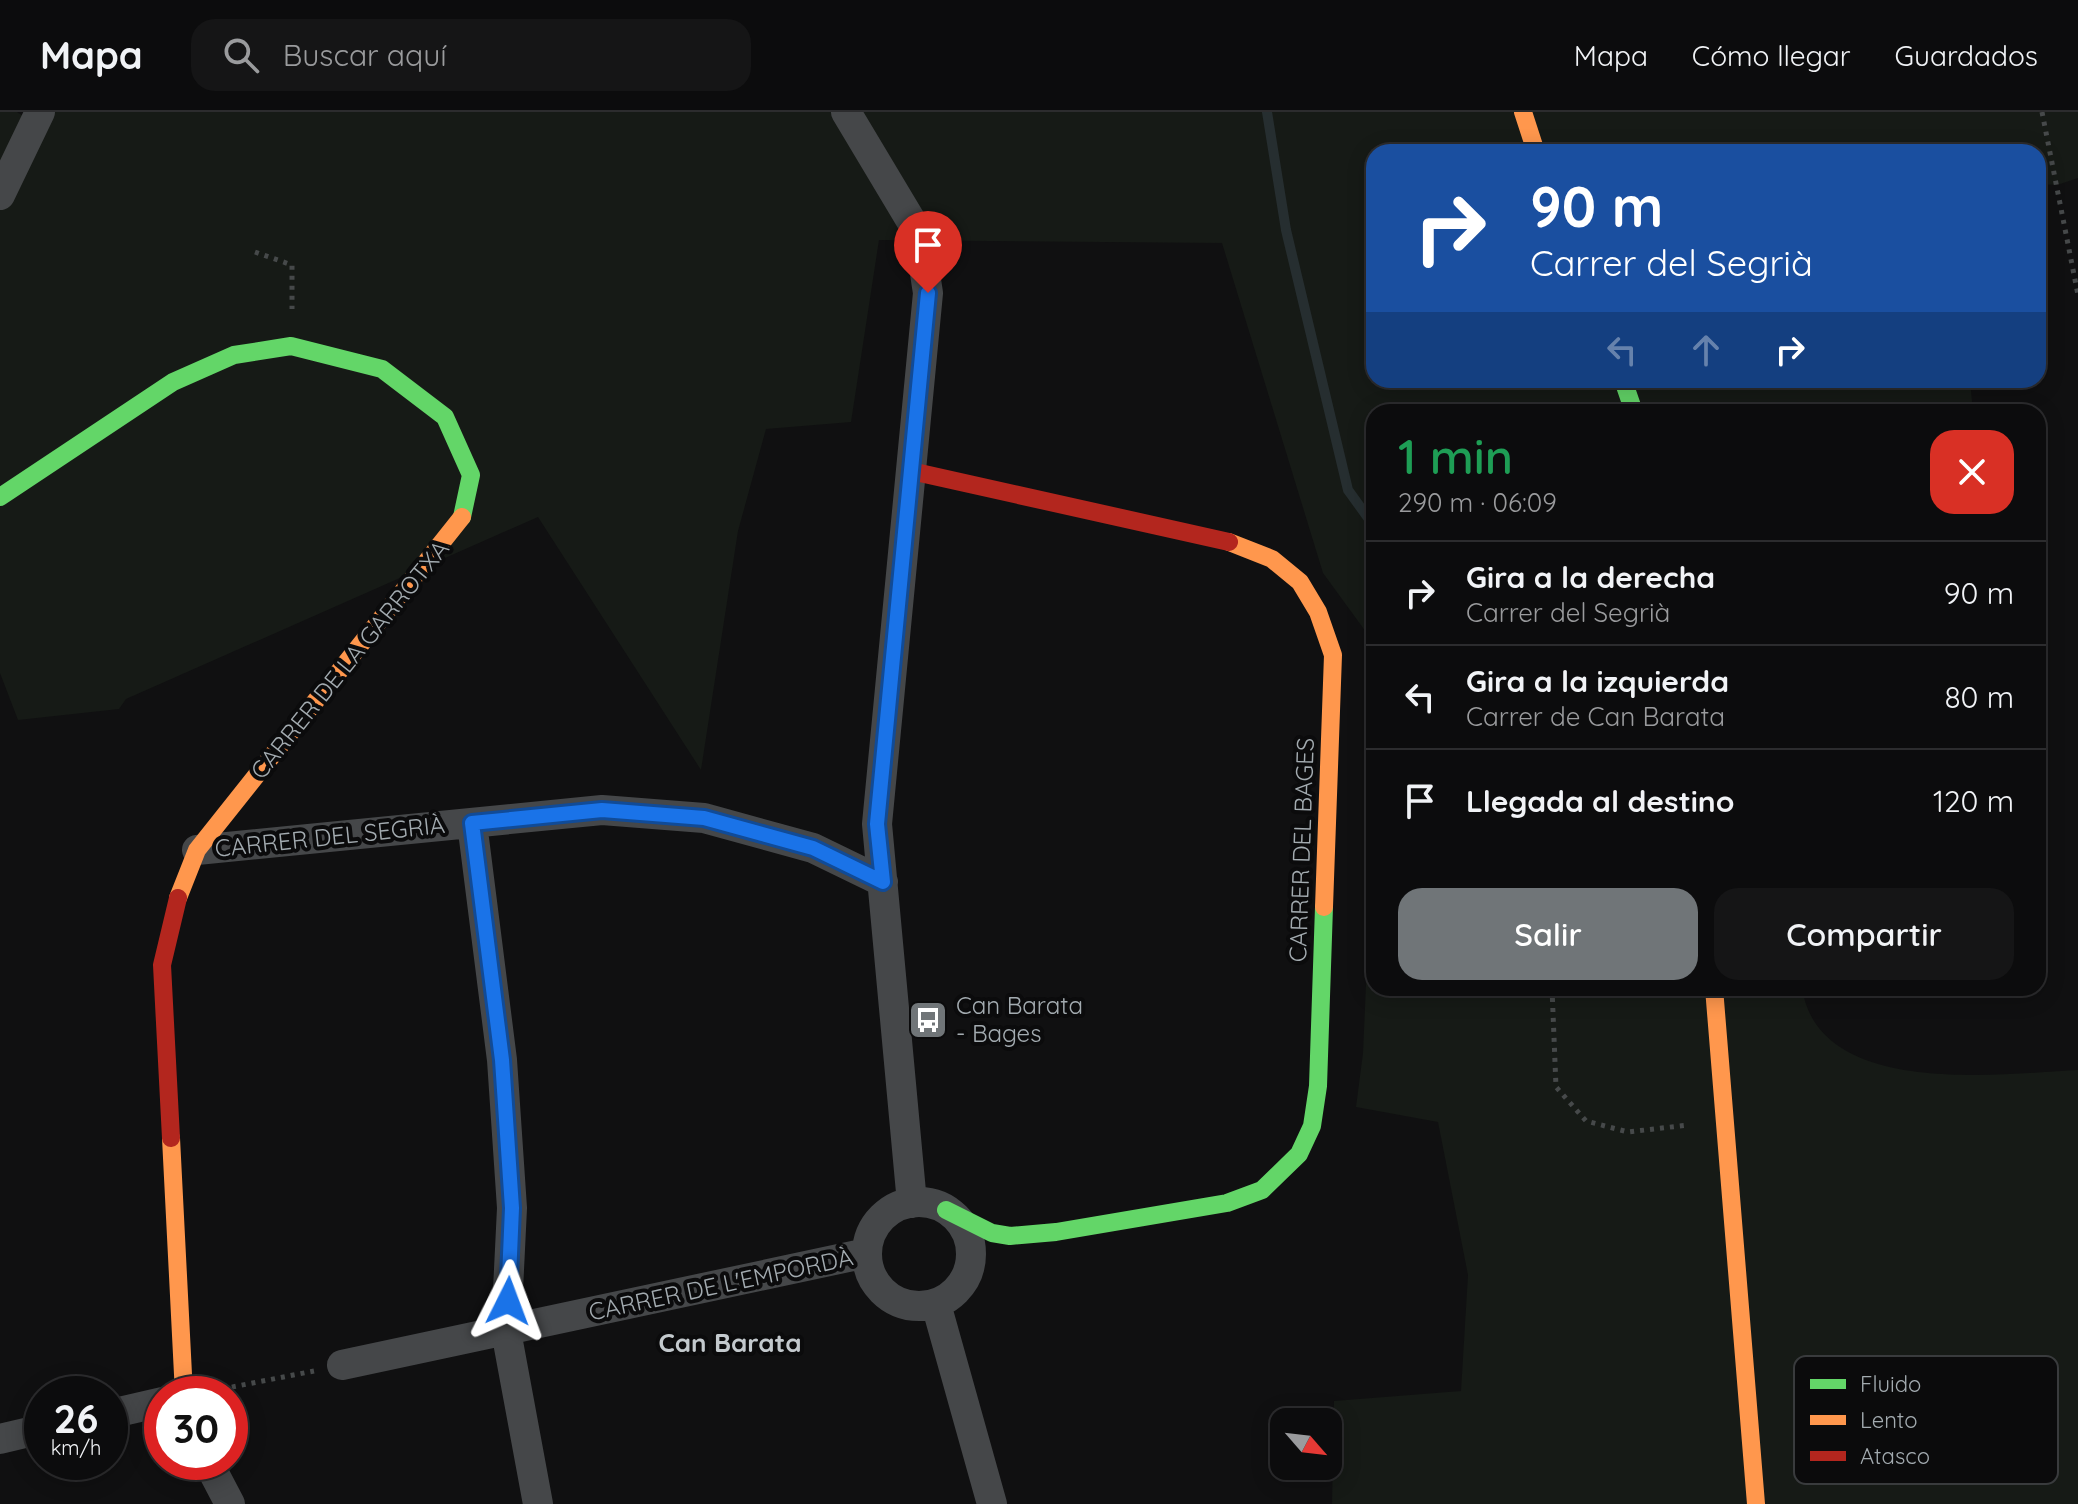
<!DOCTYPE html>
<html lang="es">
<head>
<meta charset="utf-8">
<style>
  body { margin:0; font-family:Quicksand,sans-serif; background:#151516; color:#f1f3f6; height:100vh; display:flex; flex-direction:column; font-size:30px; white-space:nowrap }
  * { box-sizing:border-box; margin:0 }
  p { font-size:26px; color:#9a9b9d }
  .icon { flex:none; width:44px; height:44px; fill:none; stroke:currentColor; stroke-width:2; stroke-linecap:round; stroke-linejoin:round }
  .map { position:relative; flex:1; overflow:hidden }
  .drawer { position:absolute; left:1366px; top:292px; width:680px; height:592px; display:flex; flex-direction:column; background:#0c0c0d; border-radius:24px; box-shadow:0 4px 20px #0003,0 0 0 2px #2c2c2e }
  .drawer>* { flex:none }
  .top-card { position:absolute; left:1366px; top:32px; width:680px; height:244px; border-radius:24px; box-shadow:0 4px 20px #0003,0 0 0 2px #2c2c2e; background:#1a4fa0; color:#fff; overflow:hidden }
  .needle { width:52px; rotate:118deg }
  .tools { position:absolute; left:1270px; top:1296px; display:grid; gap:16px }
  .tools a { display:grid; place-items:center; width:72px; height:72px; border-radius:16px; background:#0c0c0d; box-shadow:0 4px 20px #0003,0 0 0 2px #2c2c2e; font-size:40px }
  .speed { position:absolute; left:24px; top:1264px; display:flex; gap:16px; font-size:40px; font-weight:700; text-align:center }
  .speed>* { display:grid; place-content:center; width:104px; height:104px; border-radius:50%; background:#0c0c0d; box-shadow:0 4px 20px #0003,0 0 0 2px #2c2c2e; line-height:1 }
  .speed small { font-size:20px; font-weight:400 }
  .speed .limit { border:12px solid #d22; background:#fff; color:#111 }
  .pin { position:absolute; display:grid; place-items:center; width:68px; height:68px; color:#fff; margin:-82px -34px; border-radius:50% 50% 50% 0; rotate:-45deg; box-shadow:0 0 8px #0007 }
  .pin .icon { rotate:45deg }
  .me { position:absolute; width:88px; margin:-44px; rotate:3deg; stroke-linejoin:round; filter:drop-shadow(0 0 6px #0008) }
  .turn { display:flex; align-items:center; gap:28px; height:168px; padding:0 32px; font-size:36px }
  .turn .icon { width:104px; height:104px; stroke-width:2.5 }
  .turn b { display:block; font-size:56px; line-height:68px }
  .lanes { display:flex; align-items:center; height:76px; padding:0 32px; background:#0003; justify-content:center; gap:40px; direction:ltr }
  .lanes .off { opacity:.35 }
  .round { display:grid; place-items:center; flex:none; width:84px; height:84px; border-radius:24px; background:#151516 }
  .overview { display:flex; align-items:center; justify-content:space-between; height:136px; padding:0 32px }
  h1 { font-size:48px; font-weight:600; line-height:60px; color:#1e9e55 }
  .cta { display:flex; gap:16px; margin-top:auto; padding:16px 32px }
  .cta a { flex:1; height:92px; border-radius:24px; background:#707578; color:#fff; font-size:32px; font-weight:600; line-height:92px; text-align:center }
  .cta a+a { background:#151516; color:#f1f3f6 }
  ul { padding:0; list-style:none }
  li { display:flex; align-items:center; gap:24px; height:104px; padding:0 32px; border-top:2px solid #2c2c2e }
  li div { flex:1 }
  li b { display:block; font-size:30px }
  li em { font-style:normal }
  header { display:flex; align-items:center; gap:48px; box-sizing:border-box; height:112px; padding:0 40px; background:#0c0c0d; border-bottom:2px solid #2c2c2e }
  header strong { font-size:38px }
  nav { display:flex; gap:44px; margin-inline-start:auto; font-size:28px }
  .search { width:560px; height:72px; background:#151516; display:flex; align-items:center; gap:20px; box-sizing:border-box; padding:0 28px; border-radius:24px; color:#9a9b9d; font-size:30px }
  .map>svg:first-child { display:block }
  .green { fill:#161a16 }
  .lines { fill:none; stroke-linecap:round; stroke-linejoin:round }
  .stream { stroke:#262e30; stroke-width:10 }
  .path { stroke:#46494a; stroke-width:5; stroke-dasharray:4 6; stroke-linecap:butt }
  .street { stroke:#454749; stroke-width:30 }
  .fast { stroke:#63d668; stroke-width:18 }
  .slow { stroke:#ff974d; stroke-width:18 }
  .jam { stroke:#b3261e; stroke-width:18 }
  .route-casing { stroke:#114b97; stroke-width:20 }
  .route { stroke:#1a73e8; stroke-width:14 }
  .labels { text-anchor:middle; stroke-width:8; stroke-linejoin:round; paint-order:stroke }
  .street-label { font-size:24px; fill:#a3abb0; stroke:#0b0b0c }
  .poi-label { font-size:24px; fill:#a3abb0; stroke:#0b0b0c; text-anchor:start }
  .neighbourhood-label { font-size:26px; font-weight:bold; fill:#c3c9cd; stroke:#0b0b0c }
  .key { fill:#0b0b0c; stroke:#393b3d; stroke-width:2 }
  .key-label { font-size:22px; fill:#a3abb0 }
</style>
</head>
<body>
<header>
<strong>Mapa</strong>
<div class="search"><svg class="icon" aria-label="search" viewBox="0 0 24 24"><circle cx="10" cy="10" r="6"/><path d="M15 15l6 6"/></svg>Buscar aquí</div>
<nav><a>Mapa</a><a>Cómo llegar</a><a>Guardados</a></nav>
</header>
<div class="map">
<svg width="2078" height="1392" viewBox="0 0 2078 1392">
  <rect width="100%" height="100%" fill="#101011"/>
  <path class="green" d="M0 0H17L46 18 54 0H2078V66L2057 73 2038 72V40H1374V268H1970L1973 300H1374V531L1323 461 1222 131 879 128 851 310 766 317 738 419 701 658 538 405 126 587 119 597 18 608 0 561Z
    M1374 692V876H1802C1819 986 1999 962 2078 958V1392H1332L1334 1289 1461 1279 1468 1163 1438 1010 1356 995 1363 941Z"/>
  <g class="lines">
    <path class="stream" d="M1267 0 1286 118 1348 378 1374 414"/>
    <path class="path" d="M2042 0 2078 183
      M255 140 292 153V197
      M1552 876 1556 975 1586 1009 1628 1020 1688 1013
      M222 1277 314 1259"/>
    <path class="street" d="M846 0 919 122 928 181 877 712 912 1091
      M0 83 40 0
      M472 711 502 948 512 1096 506 1219 538 1392
      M197 738 602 698 704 706 813 736 883 770
      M867 1142a52 52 0 1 1 104 0a52 52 0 1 1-104 0Z
      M936 1192 992 1392
      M342 1253 867 1141
      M110 1302 162 1290
      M0 1327 42 1317
      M208 1350 230 1392"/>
    <path class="fast" d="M1623 268 1634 300
      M0 385 173 270 234 243 291 234 382 257 445 305 471 363 462 405
      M946 1098 992 1121 1010 1124 1056 1120 1227 1091 1262 1078 1299 1042 1312 1014 1318 974 1324 795"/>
    <path class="slow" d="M1523 0 1536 40
      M1229 430 1272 447 1300 470 1318 500 1333 543 1324 795
      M178 786 197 738 462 405
      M1714 876 1756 1392
      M171 1026 184 1282"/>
    <path class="jam" d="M911 359 1229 430
      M171 1026 162 853 178 786"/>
  </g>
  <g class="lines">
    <g class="route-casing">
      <path id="route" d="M508 1189 512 1096 502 948 472 711 602 698 704 706 813 736 883 770 877 712 928 181"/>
    </g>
    <use href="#route" class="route"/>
  </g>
  <defs>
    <g id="bus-square" transform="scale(2)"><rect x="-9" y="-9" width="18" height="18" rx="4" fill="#707578" stroke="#0b0b0c"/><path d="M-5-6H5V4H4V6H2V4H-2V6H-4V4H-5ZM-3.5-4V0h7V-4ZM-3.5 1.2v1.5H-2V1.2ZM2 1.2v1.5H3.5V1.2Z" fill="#fff"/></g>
  </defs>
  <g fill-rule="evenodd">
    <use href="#bus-square" x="928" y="908"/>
  </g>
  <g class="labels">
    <g class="street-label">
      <text transform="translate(350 548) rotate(-51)" y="8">CARRER DE LA GARROTXA</text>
      <text transform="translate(330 725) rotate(-6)" y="8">CARRER DEL SEGRIÀ</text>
      <text transform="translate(1302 738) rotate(-88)" y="8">CARRER DEL BAGES</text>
      <text transform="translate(721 1173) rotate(-12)" y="8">CARRER DE L'EMPORDÀ</text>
    </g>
    <g class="poi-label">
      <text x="956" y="902">Can Barata<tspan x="956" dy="28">- Bages</tspan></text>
    </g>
    <g class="neighbourhood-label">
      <text x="730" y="1240">Can Barata</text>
    </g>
  </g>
  <rect x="1794" y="1244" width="264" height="128" rx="12" class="key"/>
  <rect x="1810" y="1267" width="36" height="10" fill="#63d668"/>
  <rect x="1810" y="1303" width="36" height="10" fill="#ff974d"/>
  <rect x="1810" y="1339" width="36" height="10" fill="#b3261e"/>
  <g class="key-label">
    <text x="1860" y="1280">Fluido</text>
    <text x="1860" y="1316">Lento</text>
    <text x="1860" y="1352">Atasco</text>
  </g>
</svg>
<div class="tools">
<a><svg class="needle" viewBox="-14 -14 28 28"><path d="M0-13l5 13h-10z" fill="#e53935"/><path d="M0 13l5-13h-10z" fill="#9a9b9d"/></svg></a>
</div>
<div class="speed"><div>26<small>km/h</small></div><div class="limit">30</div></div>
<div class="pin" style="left:928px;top:181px;background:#d93025"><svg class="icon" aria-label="arrive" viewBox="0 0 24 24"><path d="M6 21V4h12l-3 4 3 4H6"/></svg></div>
<svg class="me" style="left:508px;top:1189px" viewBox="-20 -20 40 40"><path d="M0-17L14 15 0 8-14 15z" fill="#1a73e8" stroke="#fff" stroke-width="4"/></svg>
<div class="top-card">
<div class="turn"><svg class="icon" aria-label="right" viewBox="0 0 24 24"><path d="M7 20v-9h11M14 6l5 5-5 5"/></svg><div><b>90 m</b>Carrer del Segrià</div></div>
<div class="lanes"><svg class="icon off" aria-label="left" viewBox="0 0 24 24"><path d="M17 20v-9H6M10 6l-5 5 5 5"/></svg><svg class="icon off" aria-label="ahead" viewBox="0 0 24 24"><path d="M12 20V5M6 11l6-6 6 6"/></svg><svg class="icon" aria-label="right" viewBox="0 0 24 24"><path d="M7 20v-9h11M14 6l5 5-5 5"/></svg></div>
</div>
<section class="drawer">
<div class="overview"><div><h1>1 min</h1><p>290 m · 06:09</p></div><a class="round" style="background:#d93025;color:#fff"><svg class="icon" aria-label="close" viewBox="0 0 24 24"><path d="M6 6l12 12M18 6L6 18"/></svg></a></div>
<ul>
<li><svg class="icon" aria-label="right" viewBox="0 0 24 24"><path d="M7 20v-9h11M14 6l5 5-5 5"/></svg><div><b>Gira a la derecha</b><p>Carrer del Segrià</p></div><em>90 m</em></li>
<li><svg class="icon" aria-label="left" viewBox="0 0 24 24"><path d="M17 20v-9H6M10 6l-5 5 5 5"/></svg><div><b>Gira a la izquierda</b><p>Carrer de Can Barata</p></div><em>80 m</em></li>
<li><svg class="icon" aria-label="arrive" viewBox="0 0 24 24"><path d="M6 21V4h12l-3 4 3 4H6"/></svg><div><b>Llegada al destino</b></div><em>120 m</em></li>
</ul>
<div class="cta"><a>Salir</a><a>Compartir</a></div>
</section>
</div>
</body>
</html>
